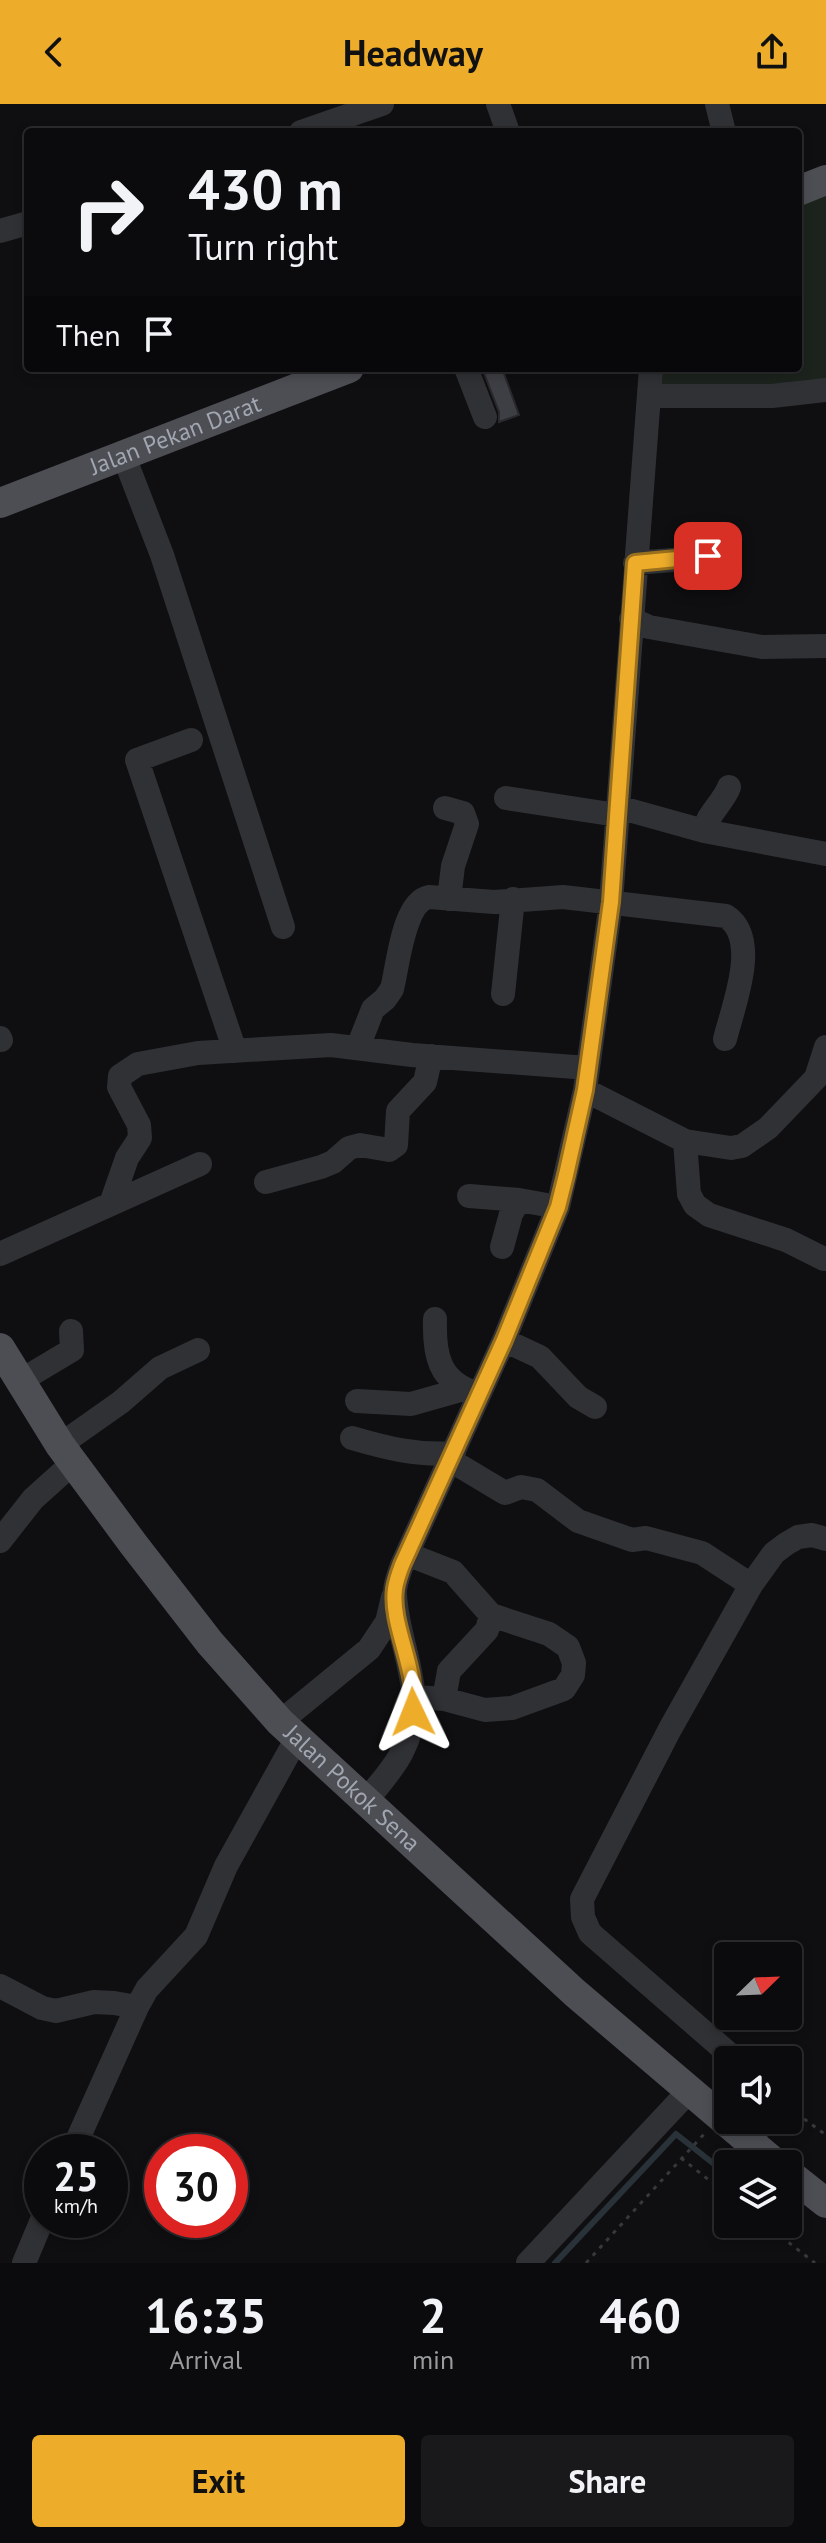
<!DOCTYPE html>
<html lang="en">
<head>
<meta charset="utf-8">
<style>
  body { margin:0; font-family:"PT Sans",sans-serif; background:#19191b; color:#f1f3f6; height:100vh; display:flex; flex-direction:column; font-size:30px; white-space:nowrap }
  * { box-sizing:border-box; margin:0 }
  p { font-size:26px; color:#9a9b9d }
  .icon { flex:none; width:44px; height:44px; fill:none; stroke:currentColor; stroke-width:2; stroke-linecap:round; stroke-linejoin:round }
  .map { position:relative; height:2159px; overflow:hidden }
  .sheet { display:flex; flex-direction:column; background:#0b0b0d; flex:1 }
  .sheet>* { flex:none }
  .guide { position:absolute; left:24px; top:24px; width:778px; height:244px; border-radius:8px; box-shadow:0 4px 12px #0003,0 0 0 2px #2b2b2e; background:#0b0b0d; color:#f1f3f6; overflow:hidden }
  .needle { width:52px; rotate:67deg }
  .fabs { position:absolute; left:714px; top:1838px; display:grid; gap:16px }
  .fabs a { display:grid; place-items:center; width:88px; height:88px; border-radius:8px; background:#0b0b0d; box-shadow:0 4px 12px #0003,0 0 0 2px #2b2b2e; font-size:40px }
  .speed { position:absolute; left:24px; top:2030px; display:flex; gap:16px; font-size:40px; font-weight:700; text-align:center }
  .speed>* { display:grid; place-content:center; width:104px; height:104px; border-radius:50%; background:#0b0b0d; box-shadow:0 4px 12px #0003,0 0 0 2px #2b2b2e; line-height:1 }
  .speed small { font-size:20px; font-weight:400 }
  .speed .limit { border:12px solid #d22; background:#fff; color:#111 }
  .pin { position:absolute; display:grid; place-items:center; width:68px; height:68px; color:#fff; margin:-34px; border-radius:16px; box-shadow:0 4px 12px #0006 }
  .me { position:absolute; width:88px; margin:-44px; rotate:358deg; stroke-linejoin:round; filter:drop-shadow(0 0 6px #0008) }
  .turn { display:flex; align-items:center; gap:28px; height:168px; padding:0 32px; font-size:36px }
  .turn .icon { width:104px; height:104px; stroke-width:2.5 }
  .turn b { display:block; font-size:56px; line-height:68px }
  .then { display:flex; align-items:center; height:76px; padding:0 32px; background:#0003; gap:16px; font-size:30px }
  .eta { display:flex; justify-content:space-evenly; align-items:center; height:136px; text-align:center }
  .eta b { font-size:48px; font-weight:700; line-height:56px }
  .cta { display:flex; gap:16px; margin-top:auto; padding:16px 32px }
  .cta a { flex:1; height:92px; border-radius:8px; background:#edad2b; color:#111; font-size:32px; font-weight:700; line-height:92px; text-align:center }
  .cta a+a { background:#19191b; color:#f1f3f6 }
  header { display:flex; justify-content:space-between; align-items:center; height:104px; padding:0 32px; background:#edad2b; color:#111; font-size:36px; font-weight:700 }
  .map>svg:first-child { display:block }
  .green { fill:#1c231d }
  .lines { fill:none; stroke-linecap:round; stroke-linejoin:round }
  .stream { stroke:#293238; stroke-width:6 }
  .building { fill:#3e3f44; stroke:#29292d; stroke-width:2 }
  .path { stroke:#36383c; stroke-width:3; stroke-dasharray:4 6; stroke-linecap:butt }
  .minor { stroke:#303135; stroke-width:24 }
  .major { stroke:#4c4e54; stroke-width:30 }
  .route-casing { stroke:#9a701c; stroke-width:20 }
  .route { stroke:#edad2b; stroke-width:14 }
  .labels { text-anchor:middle; stroke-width:6; stroke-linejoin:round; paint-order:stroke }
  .street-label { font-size:24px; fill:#a1a6b1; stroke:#0a0a0b }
</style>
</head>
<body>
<header><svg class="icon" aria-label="back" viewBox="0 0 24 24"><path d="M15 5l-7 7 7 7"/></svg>Headway<svg class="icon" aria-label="share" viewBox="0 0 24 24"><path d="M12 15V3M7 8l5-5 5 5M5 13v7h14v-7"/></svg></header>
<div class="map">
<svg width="826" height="2159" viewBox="0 0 826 2159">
  <rect width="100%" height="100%" fill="#0f0f11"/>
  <path class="green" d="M826 90V279L660 286 661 264H798V102Z"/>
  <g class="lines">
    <path class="stream" d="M788 2118 793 2122
      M555 2159 676 2030 728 2071"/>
  </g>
  <path class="building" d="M482 264H502L519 311 499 318V308Z"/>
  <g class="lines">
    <path class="path" d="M788 2003 826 2031
      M681 2054 728 2091
      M765 2120 815 2159
      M586 2159 705 2029"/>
    <path class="minor" d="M498 0 508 28
      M717 0 724 28
      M301 28 382 0
      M0 127 28 119
      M466 264 485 313
      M650 292H772L826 286
      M123 350 162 451 283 823
      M635 459 723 452
      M631 515 649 523 762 543 826 542
      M191 636 137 656 235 947
      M506 694 617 711
      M618 703 704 727 826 750
      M445 704 463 709 467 720 453 762 449 795
      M704 727C707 710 723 699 729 683
      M503 890 513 795
      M0 934 1 936
      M358 943 373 905 385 895 392 885C398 862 403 798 429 793L494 798 563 793 726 812C761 835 733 902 725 935
      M585 986 685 1037 731 1044 742 1042 768 1024 816 974 826 943
      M685 1037 689 1090 695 1101 709 1111 786 1136 824 1155
      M266 1078 321 1063 333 1058 349 1044 360 1041 389 1046 396 1041 398 1007 425 978 431 952
      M469 1092 519 1096
      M112 1097 127 1054 140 1034 139 1021 119 983 120 972 138 960 198 949 331 941 412 951 588 964
      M502 1143 511 1110 519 1096 558 1103
      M0 1150 200 1060
      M435 1215C434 1249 438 1278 476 1289
      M504 1236 540 1253 578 1293 595 1303
      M20 1277 72 1246 71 1227
      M357 1297 411 1300 464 1285
      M352 1334C386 1344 418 1352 454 1349
      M60 1341 121 1298 160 1264 198 1246
      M450 1356 505 1389 521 1383 537 1386 578 1417 632 1436 646 1434 702 1449 751 1481
      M0 1437 33 1395 73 1359
      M407 1450 453 1468 491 1511 549 1530 568 1543 574 1559 573 1571 564 1585 512 1604 485 1606 444 1595 415 1593
      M444 1595 449 1567 487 1526 491 1511
      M280 1618 369 1545 387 1518 393 1493
      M366 1697C378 1681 393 1666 402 1648 431 1592 398 1546 395 1491 394 1481 399 1470 402 1461L504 1236 558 1103 585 986 611 798 651 264
      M0 1882 42 1904 56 1907 94 1898 114 1899 137 1903
      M736 1956 590 1829 583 1813 582 1795 670 1625 751 1481 774 1449 786 1440 798 1433 812 1431 826 1435
      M748 2037 766 2016
      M72 2048 137 1903 147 1885 196 1832 226 1762 297 1634
      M24 2159 42 2116
      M528 2159 690 1986"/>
    <g class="major">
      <path d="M798 87 826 76"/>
      <path id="s1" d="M0 399 349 264"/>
      <path id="s2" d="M0 1244 60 1341 134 1441 210 1539 280 1618 575 1889 776 2060"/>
      <path d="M788 2069 826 2099"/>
    </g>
  </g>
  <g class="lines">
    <g class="route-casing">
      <path id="route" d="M413 1608C418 1565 390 1521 395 1485 396 1477 399 1469 402 1461L504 1236 558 1103 566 1071 585 986 611 798 635 459 708 452"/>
    </g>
    <use href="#route" class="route"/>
  </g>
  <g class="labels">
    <g class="street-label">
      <text dy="8" stroke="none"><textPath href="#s1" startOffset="188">Jalan Pekan Darat</textPath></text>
      <text dy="8" stroke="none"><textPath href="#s2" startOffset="566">Jalan Pokok Sena</textPath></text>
    </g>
  </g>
</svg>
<div class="fabs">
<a><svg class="needle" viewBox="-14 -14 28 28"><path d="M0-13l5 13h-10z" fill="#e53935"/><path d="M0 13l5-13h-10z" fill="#9a9b9d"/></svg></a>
<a><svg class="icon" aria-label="sound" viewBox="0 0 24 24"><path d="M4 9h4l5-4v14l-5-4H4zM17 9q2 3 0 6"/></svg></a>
<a><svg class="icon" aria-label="layers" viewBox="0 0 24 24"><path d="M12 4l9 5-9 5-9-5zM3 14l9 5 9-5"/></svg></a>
</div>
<div class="speed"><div>25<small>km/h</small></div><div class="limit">30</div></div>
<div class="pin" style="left:708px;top:452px;background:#d93025"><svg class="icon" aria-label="arrive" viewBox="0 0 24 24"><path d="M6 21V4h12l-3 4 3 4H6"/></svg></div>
<svg class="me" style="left:413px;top:1608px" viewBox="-20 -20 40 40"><path d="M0-17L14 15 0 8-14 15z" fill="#edad2b" stroke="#fff" stroke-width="4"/></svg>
<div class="guide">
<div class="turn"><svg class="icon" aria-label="right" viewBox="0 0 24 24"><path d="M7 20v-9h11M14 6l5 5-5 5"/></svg><div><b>430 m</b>Turn right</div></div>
<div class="then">Then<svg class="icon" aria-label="arrive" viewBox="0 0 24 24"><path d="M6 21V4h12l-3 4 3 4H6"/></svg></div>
</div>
</div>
<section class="sheet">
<div class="eta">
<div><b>16:35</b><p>Arrival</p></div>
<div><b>2</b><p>min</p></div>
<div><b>460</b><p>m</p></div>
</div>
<div class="cta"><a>Exit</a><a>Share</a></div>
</section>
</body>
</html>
